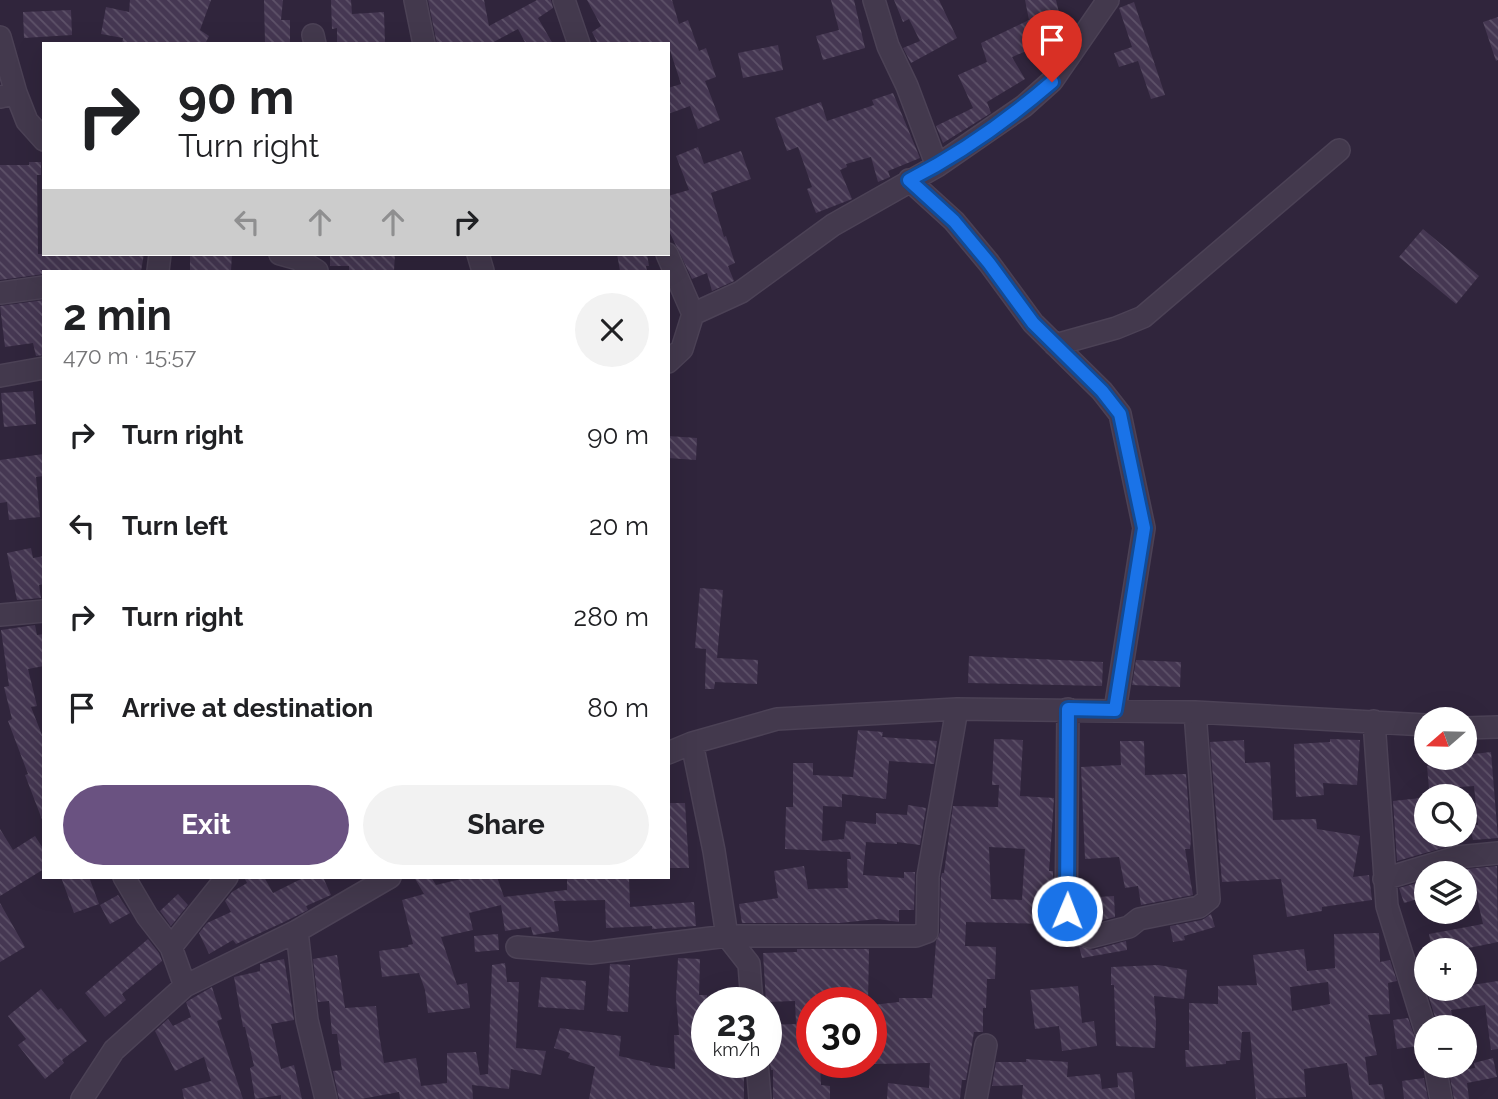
<!DOCTYPE html>
<html lang="en">
<head>
<meta charset="utf-8">
<style>
  body { margin:0; font-family:Raleway,sans-serif; background:#f2f2f2; color:#202124; height:100vh; display:flex; flex-direction:column; font-size:26px; white-space:nowrap }
  * { box-sizing:border-box; margin:0 }
  p { font-size:23px; color:#757577 }
  .icon { flex:none; width:38px; height:38px; fill:none; stroke:currentColor; stroke-width:2; stroke-linecap:round; stroke-linejoin:round }
  .map { position:relative; flex:1; overflow:hidden }
  .sheet { position:absolute; left:42px; top:270px; width:628px; height:609px; display:flex; flex-direction:column; background:#fff; border-radius:0px; box-shadow:0 7px 28px #0002 }
  .sheet>* { flex:none }
  .banner { position:absolute; left:42px; top:42px; width:628px; height:214px; border-radius:0px; box-shadow:0 7px 28px #0002; background:#fff; color:#202124; overflow:hidden }
  .needle { width:46px; rotate:250deg }
  .controls { position:absolute; left:1414px; top:707px; display:grid; gap:14px }
  .controls a { display:grid; place-items:center; width:63px; height:63px; border-radius:50%; background:#fff; box-shadow:0 7px 28px #0002; font-size:35px }
  .speed { position:absolute; left:691px; top:987px; display:flex; gap:14px; font-size:35px; font-weight:700; text-align:center }
  .speed>* { display:grid; place-content:center; width:91px; height:91px; border-radius:50%; background:#fff; box-shadow:0 7px 28px #0002; line-height:1 }
  .speed small { font-size:18px; font-weight:400 }
  .speed .limit { border:10px solid #d22; background:#fff; color:#111 }
  .pin { position:absolute; display:grid; place-items:center; width:60px; height:60px; color:#fff; margin:-72px -30px; border-radius:50% 50% 50% 0; rotate:-45deg; box-shadow:0 0 7px #0007 }
  .pin .icon { rotate:45deg }
  .me { position:absolute; width:77px; margin:-38px; rotate:1deg; stroke-linejoin:round; filter:drop-shadow(0 0 5px #0008) }
  .turn { display:flex; align-items:center; gap:24px; height:147px; padding:0 21px; font-size:32px }
  .turn .icon { width:91px; height:91px; stroke-width:2.5 }
  .turn b { display:block; font-size:49px; line-height:60px }
  .lanes { display:flex; align-items:center; height:66px; padding:0 21px; background:#0003; justify-content:center; gap:35px; direction:ltr }
  .lanes .off { opacity:.35 }
  .round { display:grid; place-items:center; flex:none; width:74px; height:74px; border-radius:37px; background:#f2f2f2 }
  .head { display:flex; align-items:center; justify-content:space-between; height:119px; padding:0 21px }
  h1 { font-size:42px; font-weight:700; line-height:52px }
  .action { display:flex; gap:14px; margin-top:auto; padding:14px 21px }
  .action a { flex:1; height:80px; border-radius:42px; background:#6a5281; color:#fff; font-size:28px; font-weight:700; line-height:80px; text-align:center }
  .action a+a { background:#f2f2f2; color:#202124 }
  ul { padding:0; list-style:none }
  li { display:flex; align-items:center; gap:21px; height:91px; padding:0 21px }
  li div { flex:1 }
  li b { display:block; font-size:26px }
  li em { font-style:normal }
  .map>svg:first-child { display:block }
  .building { fill:url(#building-back-hatch); fill-rule:evenodd }
  .lines { fill:none; stroke-linecap:round; stroke-linejoin:round }
  .minor-casing { stroke:#4c4256; stroke-width:24 }
  .minor { stroke:#43394d; stroke-width:21 }
  .route-casing { stroke:#114b97; stroke-width:18 }
  .route { stroke:#1a73e8; stroke-width:12 }
</style>
</head>
<body>
<div class="map">
<svg width="1498" height="1099" viewBox="0 0 1498 1099">
  <defs>
    <pattern id="building-back-hatch" width="6" height="6" patternUnits="userSpaceOnUse" patternTransform="scale(1.75)"><rect width="6" height="6" fill="#453752"/><path d="M-1 5l2 2M0 0l6 6M5-1l2 2" fill="none" stroke="#5e5269"/></pattern>
  </defs>
  <rect width="100%" height="100%" fill="#30253c"/>
  <path class="building" d="M130 0H211L200 30 209 36 205 44H122L123 38 101 34 106 7 129 12Z
    M264 0H283L281 20H290V44H265Z
    M331 0H351L352 14 384 12 385 44H337V28L332 29Z
    M428 0H484L489 26 537 0H551L553 8 538 18 553 44H526L518 29 490 44H437Z
    M587 0H672L679 24 688 20 699 51 706 48 716 77 705 81 720 120 698 129 690 106 668 114V88L681 84 668 44H598L592 32 601 26Z
    M831 0H854L865 48 823 60 816 36 839 30Z
    M894 0H939L957 38 911 63 903 48 920 41 909 19 903 22Z
    M1025 0H1056L1065 38 1033 46 1034 48 1012 57 1025 79 987 102 991 113 943 143 936 126 973 108 958 75 987 62 981 43 1029 20Z
    M1134 2 1165 95 1151 99 1138 61 1119 67 1114 53 1132 47 1119 8Z
    M71 10 72 35 24 38 23 12Z
    M1498 17V60L1496 61 1483 22Z
    M778 45 783 70 743 78 738 53Z
    M893 93 920 158 888 171 890 177 878 182 871 157 846 164 847 167 840 170 852 199 816 213 807 189 812 187 798 147 787 151 775 118 821 102 827 121 874 105 872 100Z
    M698 147 704 164 741 151 751 179 711 193 724 237 726 236 735 263 728 266 734 281 712 291 707 273 692 279 668 229V196L689 190 676 156Z
    M29 162H41V175H37L38 254H144L141 271H44V274L0 280V165H29Z
    M1423 229 1479 276 1456 304 1399 257Z
    M190 254H232L231 271H190Z
    M366 254H395L394 271H349V266H330V255Z
    M617 254H647L649 266H646L647 271H620Z
    M44 300V355L36 356 33 343 5 347 0 306Z
    M33 391 36 424 4 427 1 393Z
    M668 436 697 438 696 460 668 458Z
    M44 454V476L36 477 40 517 9 520 7 502 0 503V460Z
    M31 548 33 558 44 556V584L39 585 41 598 17 600 7 553Z
    M700 588 723 590 717 658 758 660 757 684 715 682 714 689H705L706 649 695 648Z
    M35 625 37 635 44 634V666L28 669 37 706 31 707 44 740 43 822 25 775 28 774 8 721 12 719 4 687 9 686 1 630Z
    M969 656 1103 662 1102 686 968 683Z
    M1136 660 1181 662 1180 687 1132 685Z
    M858 730 883 732 882 737 937 741 934 764 889 761 886 799 842 794V807L823 806 822 841 844 839 846 821 876 824V813L907 815 908 805 926 808 920 845 897 842V844L866 842 863 875 904 878V872H915L914 910H899V922L878 919 840 923H742L739 904 778 898 774 871 804 866 808 889 848 888 847 859H851L850 852 785 849 786 807H793V763H813V775L853 777Z
    M994 739 1023 740 1020 796 1054 798 1049 871H1053V924L966 922 965 946 996 947 995 979H987L986 1008H983V1032H974L966 1080H962L960 1099H887L888 1083 929 1088 930 1063 872 1064V1005L899 1002V998H932L936 941 940 932 941 877 942 873H944L953 806 998 807 999 785H992ZM989 847 1025 849 1022 900 991 899Z
    M1330 739 1360 740 1357 785 1323 783 1324 795 1296 797 1294 744 1330 742Z
    M1244 740 1245 763 1270 762 1273 820 1316 819 1317 829 1360 836 1353 877 1369 875 1372 900 1322 907V911L1287 917 1281 879 1222 882 1210 742Z
    M1120 741H1144L1145 775 1186 774 1191 839 1190 849H1185L1193 895 1141 905 1138 886 1125 888 1119 857 1085 859 1081 767 1121 765Z
    M1491 752 1498 838 1473 840 1470 826 1478 825 1474 786 1429 789 1427 766 1430 765V758H1465V755Z
    M1421 798 1426 835H1455L1457 844 1397 861 1393 801Z
    M668 803H685L689 868H668Z
    M0 829 13 850 35 836 44 850V869L0 896Z
    M1497 866 1498 942 1459 950H1432L1429 934 1483 924 1477 898H1475L1473 891 1465 893V869Z
    M61 877H89L99 904 74 913Z
    M244 877H264L273 893 305 877H323L331 895 306 906 308 910 284 922 236 944 233 940 209 954 199 933 207 923 231 912 225 901 232 892 247 883Z
    M414 877H431L436 885 470 877H497L504 897 567 890V877H629L630 907 694 902 696 926 652 929V926L606 928 605 900 554 901 559 931 533 935 531 927 505 931 501 905 469 913 473 930 441 937 457 985 467 983 470 1008 428 1013 425 990 419 973 382 977 379 951 408 947V945L413 944 402 900 424 894Z
    M1420 882 1425 897 1404 903 1399 888Z
    M178 894 188 905 171 926 160 911Z
    M118 895 130 913 110 924 100 905Z
    M1114 896 1115 917 1091 923 1085 921 1083 898Z
    M0 903 25 947 0 962Z
    M1211 914 1215 927 1184 936 1185 940 1173 942 1170 926 1202 920Z
    M1379 933 1380 962 1390 960 1397 981 1388 983 1390 1014 1368 1015 1377 1055 1365 1057 1369 1085 1382 1084 1385 1099H1353L1347 1063 1304 1069 1306 1097 1256 1099 1250 1032H1242L1240 1060 1226 1061V1064L1186 1067 1185 1050H1189V1003L1218 1004V986L1257 985 1253 955 1304 949 1307 971 1335 968 1334 934ZM1328 982 1330 1004 1292 1011 1290 987Z
    M498 934 499 950 475 952 474 936Z
    M148 939 159 953 162 961 122 994 126 1000 105 1017 85 993Z
    M1126 941 1127 950 1082 958 1079 946 1093 950Z
    M797 949H869L868 1002 822 1000V1003H812V1062H820L821 1085 830 1086V1099H773V1070H771L769 1057 767 1025 796 1024 795 1001 766 1002 763 953 797 952Z
    M337 955 345 1008 376 1006 379 1034 384 1063 416 1058 421 1086 447 1083V1053L476 1052 480 1075 488 1074 492 965 505 963 507 982H519L516 1048 546 1051 541 1075 511 1069 509 1089 472 1085 473 1099H400L399 1092 361 1099H339L333 1071 342 1070 337 1034H332L329 1001 318 1002 313 959Z
    M678 958 700 959 699 995H707V1062H744V1099H589L595 1067 568 1058 570 1053 554 1048 560 1028 621 1036 619 1056 650 1063V1065L675 1069 674 1035H679L676 997Z
    M284 959 294 1020 271 1024 281 1069 294 1065 302 1099H281V1095L255 1099 250 1068 254 1066 245 1027H243L234 977 260 971V964Z
    M610 964 630 965 628 1012 607 1011Z
    M1158 965 1187 970 1184 999 1154 996 1156 1023 1155 1048 1116 1046 1114 985H1111V967Z
    M541 977 586 981 584 1010 538 1007Z
    M1498 981V1049L1491 1050 1485 1005 1451 1010 1454 1027H1438L1427 991 1465 989V986Z
    M1078 986 1082 1023 1094 1021 1097 1046 1062 1051 1059 1026 1035 1029 1030 990Z
    M212 987 222 1019 217 1021 243 1099H184L182 1089 211 1081 204 1057 175 1071 155 1031 168 1019 173 1026 191 1017 186 1002Z
    M41 989 58 1010 61 1008 87 1041 62 1060 64 1063 45 1079 18 1045 26 1039 8 1016Z
    M1408 1018 1418 1046 1397 1049 1393 1020Z
    M1493 1058 1497 1077 1467 1083 1469 1099H1454L1449 1072 1475 1068 1474 1063Z
    M1026 1059 1068 1062 1067 1077 1100 1074 1102 1089 1118 1087 1117 1073 1132 1072 1135 1099H1022L1023 1085 992 1086 996 1062H1026Z
    M1424 1078 1428 1099H1404L1402 1081Z"/>
  <g class="lines">
    <g class="minor-casing">
      <path id="minor" d="M415 0 424 44
        M564 0 579 44
        M874 0 888 46 907 86 937 166
        M313 35 315 44
        M0 37 16 93
        M0 97 16 93 27 121 44 140
        M909 180 954 221 989 263 1033 323 1102 391 1120 414 1144 528 1115 710
        M280 254 298 259 317 271
        M478 254 483 271
        M667 254 693 314
        M158 271 160 254
        M0 293 44 287
        M1055 345 1116 328 1143 317 1339 150
        M668 362 682 349 693 314 741 292 833 225 937 166 1024 106 1052 81 1108 0
        M0 376 44 368
        M0 615 44 611
        M1068 709 1066 927 1090 937 1129 927 1139 919 1199 907 1209 899 1195 712
        M1374 721 1387 906 1426 1032
        M1465 728 1498 727
        M692 743 714 851 727 936 749 964 752 1003
        M668 753 692 743 777 719 957 709 1195 712 1426 725
        M124 877 147 916 171 947 185 986
        M1384 879 1457 857 1498 853
        M297 931 307 1020 326 1099
        M171 947 227 877
        M517 947 591 953 727 936H916L927 932 928 876 957 709
        M757 1062 760 1099
        M1435 1066 1441 1099
        M82 1099 114 1050 185 986 297 931 390 877
        M976 1099 986 1045"/>
    </g>
    <use href="#minor" class="minor"/>
  </g>
  <g class="lines">
    <g class="route-casing">
      <path id="route" d="M1052 82C1009 119 960 154 909 180L954 221 989 263 1033 323 1102 391 1120 414 1144 528 1115 710 1068 709 1067 911"/>
    </g>
    <use href="#route" class="route"/>
  </g>
</svg>
<div class="controls">
<a><svg class="needle" viewBox="-14 -14 28 28"><path d="M0-13l5 13h-10z" fill="#e53935"/><path d="M0 13l5-13h-10z" fill="#757577"/></svg></a>
<a><svg class="icon" aria-label="search" viewBox="0 0 24 24"><circle cx="10" cy="10" r="6"/><path d="M15 15l6 6"/></svg></a>
<a><svg class="icon" aria-label="layers" viewBox="0 0 24 24"><path d="M12 4l9 5-9 5-9-5zM3 14l9 5 9-5"/></svg></a>
<a>+</a>
<a>−</a>
</div>
<div class="speed"><div>23<small>km/h</small></div><div class="limit">30</div></div>
<div class="pin" style="left:1052px;top:82px;background:#d93025"><svg class="icon" aria-label="arrive" viewBox="0 0 24 24"><path d="M6 21V4h12l-3 4 3 4H6"/></svg></div>
<svg class="me" style="left:1067px;top:911px" viewBox="-20 -20 40 40"><circle r="17" fill="#1a73e8" stroke="#fff" stroke-width="3"/><path d="M0-11L8 9 0 5-8 9z" fill="#fff"/></svg>
<div class="banner">
<div class="turn"><svg class="icon" aria-label="right" viewBox="0 0 24 24"><path d="M7 20v-9h11M14 6l5 5-5 5"/></svg><div><b>90 m</b>Turn right</div></div>
<div class="lanes"><svg class="icon off" aria-label="left" viewBox="0 0 24 24"><path d="M17 20v-9H6M10 6l-5 5 5 5"/></svg><svg class="icon off" aria-label="ahead" viewBox="0 0 24 24"><path d="M12 20V5M6 11l6-6 6 6"/></svg><svg class="icon off" aria-label="ahead" viewBox="0 0 24 24"><path d="M12 20V5M6 11l6-6 6 6"/></svg><svg class="icon" aria-label="right" viewBox="0 0 24 24"><path d="M7 20v-9h11M14 6l5 5-5 5"/></svg></div>
</div>
<section class="sheet">
<div class="head"><div><h1>2 min</h1><p>470 m · 15:57</p></div><a class="round"><svg class="icon" aria-label="close" viewBox="0 0 24 24"><path d="M6 6l12 12M18 6L6 18"/></svg></a></div>
<ul>
<li><svg class="icon" aria-label="right" viewBox="0 0 24 24"><path d="M7 20v-9h11M14 6l5 5-5 5"/></svg><div><b>Turn right</b></div><em>90 m</em></li>
<li><svg class="icon" aria-label="left" viewBox="0 0 24 24"><path d="M17 20v-9H6M10 6l-5 5 5 5"/></svg><div><b>Turn left</b></div><em>20 m</em></li>
<li><svg class="icon" aria-label="right" viewBox="0 0 24 24"><path d="M7 20v-9h11M14 6l5 5-5 5"/></svg><div><b>Turn right</b></div><em>280 m</em></li>
<li><svg class="icon" aria-label="arrive" viewBox="0 0 24 24"><path d="M6 21V4h12l-3 4 3 4H6"/></svg><div><b>Arrive at destination</b></div><em>80 m</em></li>
</ul>
<div class="action"><a>Exit</a><a>Share</a></div>
</section>
</div>
</body>
</html>
